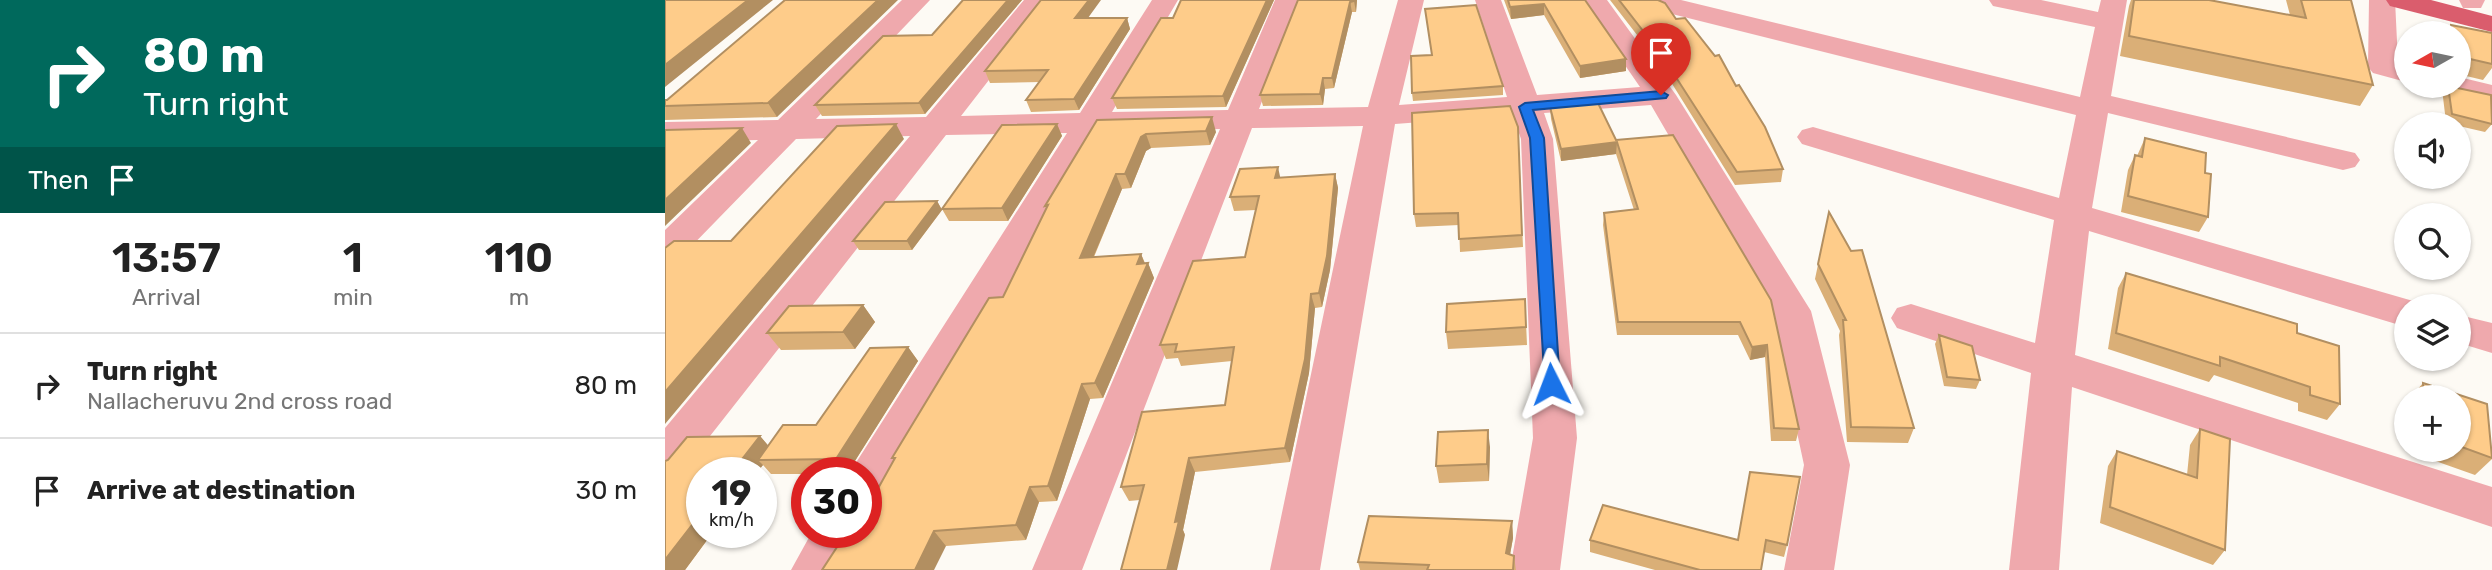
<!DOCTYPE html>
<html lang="en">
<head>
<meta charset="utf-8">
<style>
  body { margin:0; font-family:Rubik,sans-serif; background:#f2f2f2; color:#222; height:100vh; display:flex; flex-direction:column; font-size:26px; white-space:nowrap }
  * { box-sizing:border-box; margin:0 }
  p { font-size:23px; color:#767676 }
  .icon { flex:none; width:38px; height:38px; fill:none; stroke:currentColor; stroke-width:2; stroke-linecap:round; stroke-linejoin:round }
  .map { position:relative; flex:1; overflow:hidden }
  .sheet { display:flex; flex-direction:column; background:#fff; width:665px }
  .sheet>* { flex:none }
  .banner { background:#00695c; color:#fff; overflow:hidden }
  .needle { width:46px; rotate:261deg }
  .buttons { position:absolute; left:1729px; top:21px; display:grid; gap:14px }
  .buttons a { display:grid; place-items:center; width:77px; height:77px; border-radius:50%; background:#fff; box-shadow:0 2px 5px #0004; font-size:35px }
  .speed { position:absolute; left:21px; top:457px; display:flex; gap:14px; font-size:35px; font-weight:700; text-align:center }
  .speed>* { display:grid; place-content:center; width:91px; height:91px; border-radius:50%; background:#fff; box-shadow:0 2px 5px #0004; line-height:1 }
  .speed small { font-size:18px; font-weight:400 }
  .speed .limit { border:10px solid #d22; background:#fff; color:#111 }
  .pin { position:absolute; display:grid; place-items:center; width:60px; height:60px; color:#fff; margin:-72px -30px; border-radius:50% 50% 50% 0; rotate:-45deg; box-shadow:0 0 7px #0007 }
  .pin .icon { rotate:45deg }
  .me { position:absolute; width:77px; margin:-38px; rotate:357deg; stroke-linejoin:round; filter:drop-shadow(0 0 5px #0008) }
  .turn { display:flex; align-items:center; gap:24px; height:147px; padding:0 28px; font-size:32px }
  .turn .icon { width:91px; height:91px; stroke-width:2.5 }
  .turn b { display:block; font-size:49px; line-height:60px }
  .then { display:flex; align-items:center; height:66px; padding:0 28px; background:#0003; gap:14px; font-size:26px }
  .eta { display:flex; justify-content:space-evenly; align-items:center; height:119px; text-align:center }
  .eta b { font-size:42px; font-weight:600; line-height:49px }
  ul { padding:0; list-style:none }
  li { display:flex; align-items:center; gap:21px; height:105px; padding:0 28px; border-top:2px solid #e0e0e0 }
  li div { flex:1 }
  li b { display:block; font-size:26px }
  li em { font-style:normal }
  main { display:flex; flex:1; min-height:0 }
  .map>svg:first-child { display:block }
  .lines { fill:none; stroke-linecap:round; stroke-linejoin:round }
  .street { fill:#efa9ad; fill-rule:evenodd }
  .primary { fill:#da5d6d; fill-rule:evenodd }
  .wall { fill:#daaf77 }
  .shaded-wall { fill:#b28f61 }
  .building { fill:#fecc8a; stroke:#b28f61; stroke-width:2 }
  .route { fill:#1a73e8; stroke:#114b97; stroke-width:2 }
</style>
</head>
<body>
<main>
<section class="sheet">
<div class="banner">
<div class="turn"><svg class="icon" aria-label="right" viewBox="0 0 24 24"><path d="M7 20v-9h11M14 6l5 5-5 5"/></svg><div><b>80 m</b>Turn right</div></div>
<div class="then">Then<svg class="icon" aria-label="arrive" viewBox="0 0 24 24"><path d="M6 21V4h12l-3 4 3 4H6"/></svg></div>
</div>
<div class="eta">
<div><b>13:57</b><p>Arrival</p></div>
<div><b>1</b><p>min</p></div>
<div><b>110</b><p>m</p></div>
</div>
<ul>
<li><svg class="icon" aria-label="right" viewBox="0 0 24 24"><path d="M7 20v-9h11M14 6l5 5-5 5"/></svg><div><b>Turn right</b><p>Nallacheruvu 2nd cross road</p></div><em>80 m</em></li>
<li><svg class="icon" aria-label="arrive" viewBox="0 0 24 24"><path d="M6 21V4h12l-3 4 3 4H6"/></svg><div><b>Arrive at destination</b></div><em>30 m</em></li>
</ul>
</section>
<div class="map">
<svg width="1827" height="570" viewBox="0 0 1827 570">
  <rect width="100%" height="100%" fill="#fdfaf4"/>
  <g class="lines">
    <path class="street" d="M237 0H265L151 119 261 117 359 0H386L296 116 415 113 487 0H513L447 112 563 110 610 0H636L594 109 703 107 733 0H759L734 105 842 97 810 0H836L872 95 975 87 915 0H942L1011 95 1146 311 1185 465 1169 570H1119L1139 465 1106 311 986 105 879 113 888 139 912 438 895 570H845L868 438 856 139 848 115 730 124 655 570H605L698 126 587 128 417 570H367L555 129 436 132 218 502 201 507V472H185L402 133 281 135 16 473 0 479V428L245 136 131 139 13 260 0 263V230L93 140 0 142V122L113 120Z
      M994 0H1016L1415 97 1430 27 1328 6 1324 0H1376L1433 12 1436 0H1462L1446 96 1690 153 1695 160 1690 167 1678 170 1443 113 1427 208 1755 303 1757 306H1741V327L1424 231 1410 355 1827 487V527L1407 387 1394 570H1344L1366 373 1232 328 1226 318 1232 308 1246 304 1370 343 1389 220 1137 144 1132 137 1137 130 1148 127 1394 198 1411 115 995 11 991 5Z
      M1704 0H1730L1733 62 1741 64V82L1708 73 1703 67Z
      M1794 0H1820L1816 8H1798Z
      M1794 77 1827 85V103L1782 92 1778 86H1794Z
      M1794 315 1827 323V353L1794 343Z
      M147 532H198L178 570H126Z"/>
    <path class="primary" d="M1721 0H1766L1827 16V32L1725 6Z"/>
  </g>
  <path class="wall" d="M120 0 112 117 0 120V100H2Z
    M298 0H357L260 114 157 116 150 105 267 35Z
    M516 0H609L561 107 452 109 447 98 508 18Z
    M633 0H692L691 12H687L669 88 660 89 658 105 598 106 595 95Z
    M839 0H920L961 71 915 78 879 15 846 19Z
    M945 0H993L1011 19 1071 86 1118 169 1116 182 1070 185 996 66Z
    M1466 0H1544L1625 15 1621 0H1686L1708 85 1695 106 1455 56 1464 6Z
    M423 18H462L465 29 414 110 366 112 361 100 375 82 325 83 320 71Z
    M1786 25 1827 33V68L1818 80 1797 75 1794 80V33H1781Z
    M838 86V95L748 101 747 93Z
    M1779 86H1787L1827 124 1820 132 1794 126V124L1781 122 1777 89Z
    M885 107 951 140 1106 300 1134 429 1131 441H1106L1100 357 1085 360 1073 335H952L938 225 939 213 969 210 951 154 896 161 886 119Z
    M432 120 551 132 545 145 486 148 481 151 466 188 457 189 429 257 476 254 480 263H483L489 278 438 398 425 399 392 501 374 502 361 540 281 546 184 540 229 460 227 458 338 297 382 209 380 206Z
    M392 124 397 136 343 221H284L277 209Z
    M853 127 858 247 795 252 794 225 751 227 749 214Z
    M1480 138 1540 173 1543 217 1534 232 1456 212 1463 170 1470 155 1472 156Z
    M670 174 673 188 665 270 657 307 650 308 644 373 625 462 530 472 518 530 520 535 475 500 464 501 456 487 560 405 567 361 516 366 513 358 501 359 495 345 580 257 591 210 569 211 565 197 616 178Z
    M272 201 277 210 247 250H194L188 241Z
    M1164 212 1249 428 1243 443 1182 442 1174 335 1175 331 1150 279Z
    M1461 273 1632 333 1675 404 1662 420 1633 411V403L1549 375 1544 382 1443 349 1453 288Z
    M860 299 862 345 783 349 781 332Z
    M198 305 210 322 190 349 116 350 102 333Z
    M1274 335 1315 380 1311 389 1279 386 1270 344Z
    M243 347 253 361 183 472H142V474H106L98 465 92 472 37 532H48L20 570H0L95 436 103 446 151 425Z
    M1758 383 1822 404 1827 459 1810 475 1745 452V450H1794V397H1746Z
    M1535 429 1560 550 1548 565 1435 523 1443 466 1452 451 1522 475 1525 445Z
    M825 447 824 481 774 483 771 466Z
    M1085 472 1122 545 1119 557 1099 552 1096 570H990L925 552V540H1073Z
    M847 521 848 538 845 555 849 556 851 570H695L693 562Z"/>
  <path class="shaded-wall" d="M83 0H108L0 87V65Z
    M213 0H233L112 117 103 103Z
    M343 0H357L260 114 254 103Z
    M424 0H436L415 29 410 18Z
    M602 0H609L561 107 558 96Z
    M689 0H692L691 12 689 1Z
    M685 2 687 12 669 88 667 78Z
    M879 4V15L846 19 845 7Z
    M462 18 465 29 414 110 409 99Z
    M961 59V71L915 78V66Z
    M658 78 660 89 658 105 655 94Z
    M547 117 551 132 545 145 541 131Z
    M231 124 239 139 0 424V392Z
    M392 124 397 136 343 221 337 208Z
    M77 128 86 143 0 226V200Z
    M481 134 486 148 481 151 466 188 460 174 476 137Z
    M952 142 951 154 896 161V149Z
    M613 167 616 181 610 178Z
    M451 174 457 189 422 272 415 258Z
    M670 174 673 188 665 270 657 307 654 293Z
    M272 201 277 210 247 250 242 241Z
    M476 254 481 267 483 263 489 278 438 398 430 383Z
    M646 294 650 308 644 373 625 462 620 448Z
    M198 305 210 322 190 349 178 332Z
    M1102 345 1100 357 1085 360 1087 347Z
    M243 347 253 361 183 472H182L171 459Z
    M417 384 425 399 392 501 383 486Z
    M823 430 825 447 824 481 822 464Z
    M95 436 108 451 93 460 98 465 92 472H67Z
    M524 458 530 472 518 530 520 535 512 570H502L510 522Z
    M365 487 374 502 361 540 351 525Z
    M37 512V532H48L20 570H0V560Z
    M847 521 848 538 842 570 841 553Z
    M269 531 281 546 269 570H250Z"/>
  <path class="building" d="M0 0H83L0 65Z
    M120 0H213L103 103 0 106V100H2Z
    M298 0H343L254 103 150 105 218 36 267 35Z
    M376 0H424L410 18H462L409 99 361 100 383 70 320 71Z
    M516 0H602L558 96 447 98 496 18H508Z
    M633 0H689V1L685 2 667 78H658L655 94 595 95Z
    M843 0H920L961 59 915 66 879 4 845 7Z
    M954 0H993L1000 3 1011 19 1020 18 1050 56 1054 55 1071 86 1074 85 1100 127 1118 169 1072 172 996 54Z
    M1469 0H1544L1641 18 1636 0H1686L1708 85 1464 36Z
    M811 5 838 86 747 93 746 56 767 55 760 9Z
    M1786 25 1827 33V64L1805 59 1802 68H1794V33H1786Z
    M1783 86 1826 95 1827 124 1787 114Z
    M932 101 951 140 1008 135 1106 300 1134 429 1109 428 1102 345 1087 347 1075 322H953L939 213 973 209 952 142 896 149 885 107Z
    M845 106 853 127 857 235 794 239 793 213 749 214 747 113Z
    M547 117 541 131 481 134 476 137 460 174H451L415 258 476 254 472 264 483 263 430 383 417 384 383 486 365 487 351 525 269 531 250 570H157L176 541 184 540 189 532H201V510L230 458H227L324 298 338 297 383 205 380 206 432 120Z
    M231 124 0 392V248L9 241H66L172 126Z
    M392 124 337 208 277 209 337 125Z
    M77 128 0 200V130Z
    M1480 138 1541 153 1540 173 1546 174 1543 217 1463 196 1470 155 1477 157Z
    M613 167 610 178 670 174 662 256 654 293 646 294 640 359 620 448 524 458 510 522 514 521 502 570H456L479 485 456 487 477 412 560 405 569 347 510 352 512 344 495 345 528 261 580 257 594 196 565 197 575 169Z
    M272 201 242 241H188L220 202Z
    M1164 212 1186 251 1197 250 1249 428 1186 427 1178 320H1181L1153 264Z
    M1461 273 1632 324V333L1674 346 1675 404 1645 395V387L1555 357V366L1451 333Z
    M860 299 861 327 781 332 782 304Z
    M198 305 178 332 102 333 124 306Z
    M1274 335 1307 346 1315 380 1282 377Z
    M243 347 171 459 93 460 118 425H151L205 348Z
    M1758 383 1822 404 1827 458 1794 446V397H1759Z
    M1535 429 1565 439 1560 550 1445 507 1452 451 1532 478Z
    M823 430 822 464 771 466 773 432Z
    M95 436 67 472H37V512L0 560V461L3 460 22 437Z
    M1085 472 1135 477 1122 545 1101 540 1096 570H1035L925 540 938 505 1073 540Z
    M704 516 847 521 841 553 849 556 848 570H762L764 565 693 562Z"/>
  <path class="route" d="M996 91 1003 95 1001 98 868 110 879 138 895 384 893 388H880L865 138 854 107 860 103Z"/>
</svg>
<div class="buttons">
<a><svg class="needle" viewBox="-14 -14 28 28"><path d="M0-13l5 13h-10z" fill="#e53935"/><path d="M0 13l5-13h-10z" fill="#767676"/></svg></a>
<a><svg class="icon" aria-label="sound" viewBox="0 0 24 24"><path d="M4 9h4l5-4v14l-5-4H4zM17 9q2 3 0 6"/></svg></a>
<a><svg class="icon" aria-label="search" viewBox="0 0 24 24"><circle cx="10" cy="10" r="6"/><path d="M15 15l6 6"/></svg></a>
<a><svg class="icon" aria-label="layers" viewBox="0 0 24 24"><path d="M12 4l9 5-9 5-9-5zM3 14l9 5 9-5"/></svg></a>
<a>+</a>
</div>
<div class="speed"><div>19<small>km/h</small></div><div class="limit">30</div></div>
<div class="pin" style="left:996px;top:95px;background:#d93025"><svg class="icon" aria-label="arrive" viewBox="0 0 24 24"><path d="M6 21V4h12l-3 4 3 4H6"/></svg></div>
<svg class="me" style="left:886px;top:384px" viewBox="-20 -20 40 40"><path d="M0-17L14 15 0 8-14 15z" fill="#1a73e8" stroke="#fff" stroke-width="4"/></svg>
</div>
</main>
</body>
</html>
